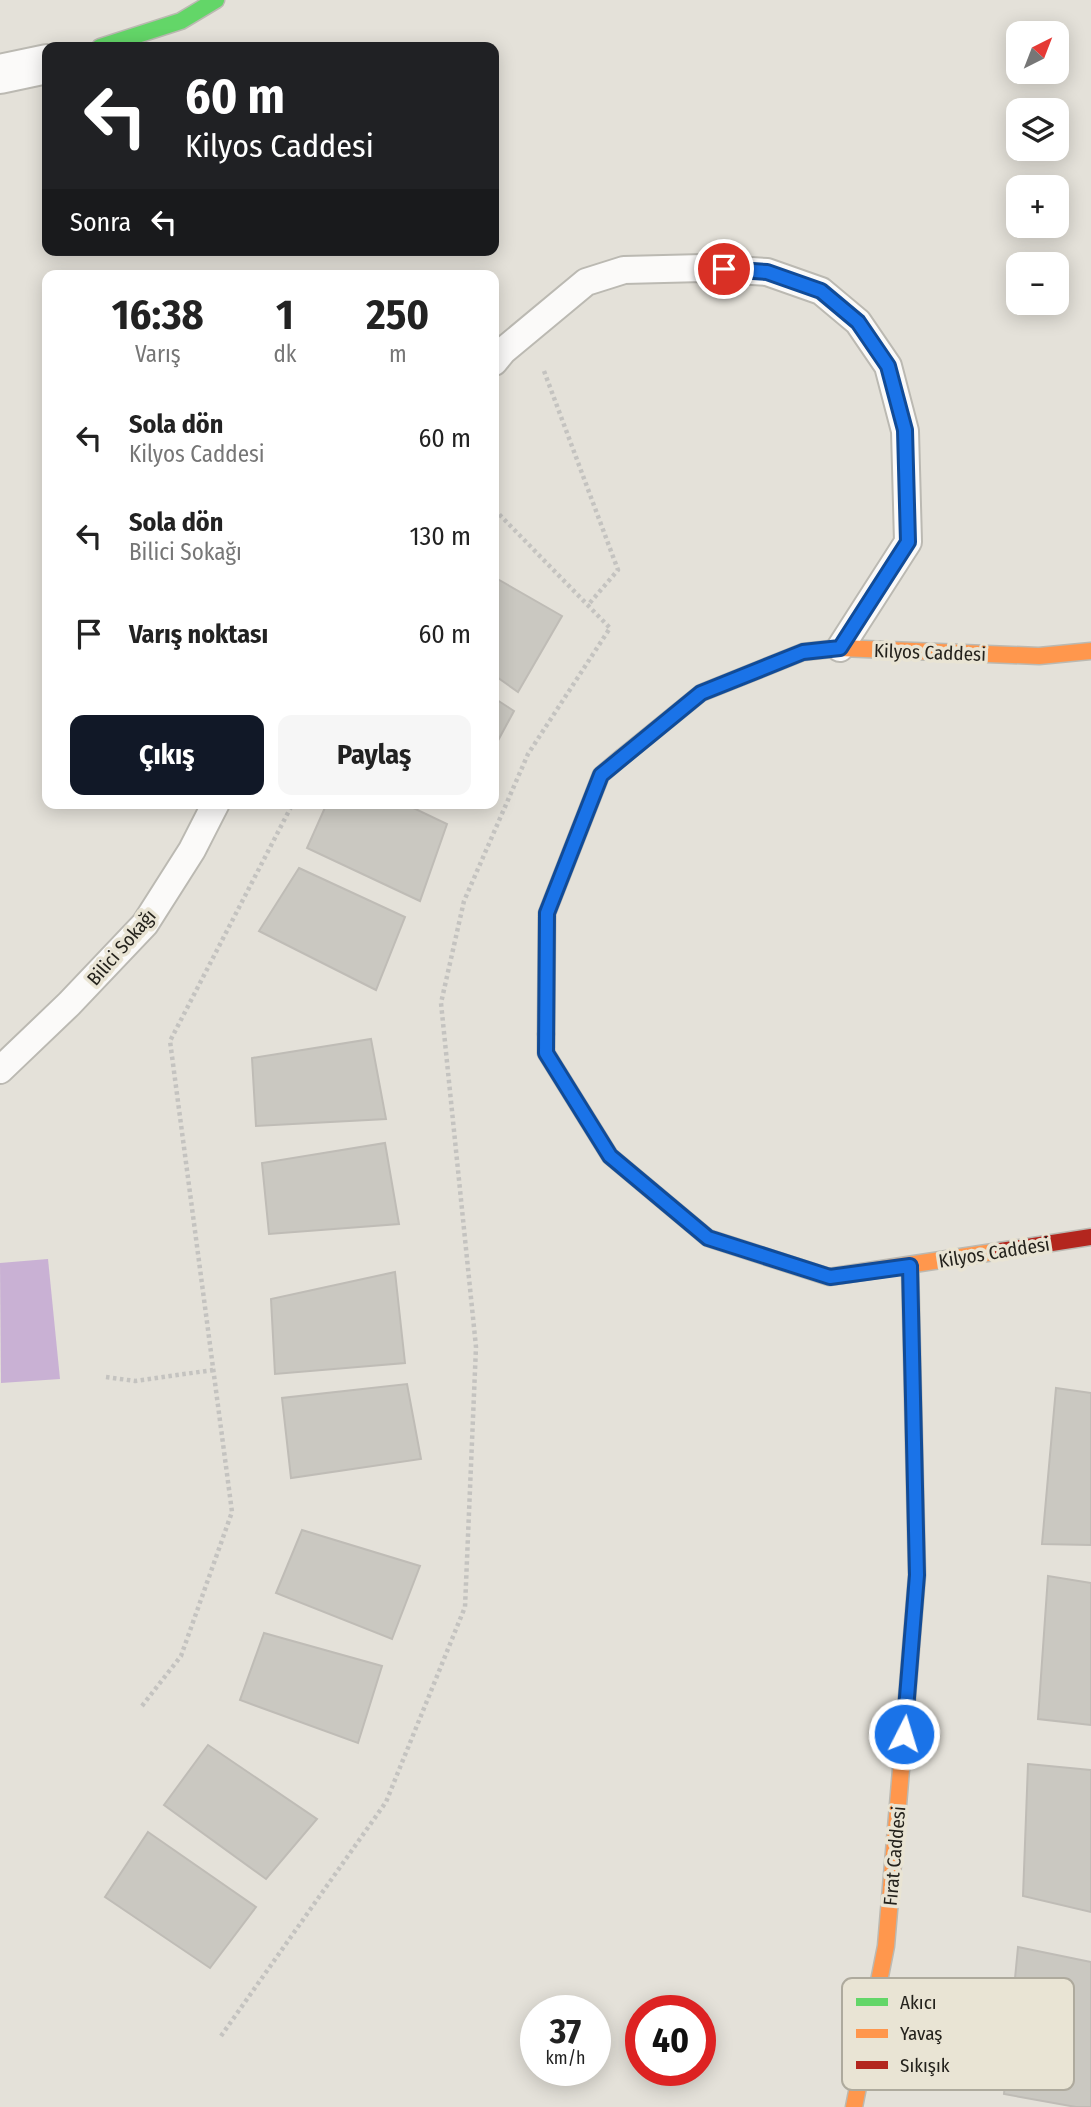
<!DOCTYPE html>
<html lang="tr">
<head>
<meta charset="utf-8">
<style>
  body { margin:0; font-family:"Fira Sans Condensed",sans-serif; background:#f6f6f6; color:#222; height:100vh; display:flex; flex-direction:column; font-size:26px; white-space:nowrap }
  * { box-sizing:border-box; margin:0 }
  p { font-size:23px; color:#767676 }
  .icon { flex:none; width:38px; height:38px; fill:none; stroke:currentColor; stroke-width:2; stroke-linecap:round; stroke-linejoin:round }
  .map { position:relative; flex:1; overflow:hidden }
  .drawer { position:absolute; left:42px; top:270px; width:457px; height:539px; display:flex; flex-direction:column; background:#fff; border-radius:14px; box-shadow:0 4px 18px #0003 }
  .drawer>* { flex:none }
  .banner { position:absolute; left:42px; top:42px; width:457px; height:214px; border-radius:14px; box-shadow:0 4px 18px #0003; background:#202124; color:#fff; overflow:hidden }
  .needle { width:46px; rotate:42deg }
  .buttons { position:absolute; left:1006px; top:21px; display:grid; gap:14px }
  .buttons a { display:grid; place-items:center; width:63px; height:63px; border-radius:14px; background:#fff; box-shadow:0 4px 18px #0003; font-size:35px }
  .speed { position:absolute; left:520px; top:1995px; display:flex; gap:14px; font-size:35px; font-weight:700; text-align:center }
  .speed>* { display:grid; place-content:center; width:91px; height:91px; border-radius:50%; background:#fff; box-shadow:0 4px 18px #0003; line-height:1 }
  .speed small { font-size:18px; font-weight:400 }
  .speed .limit { border:10px solid #d22; background:#fff; color:#111 }
  .pin { position:absolute; display:grid; place-items:center; width:60px; height:60px; color:#fff; margin:-30px; border:4px solid #fff; border-radius:50%; box-shadow:0 2px 7px #0007 }
  .me { position:absolute; width:77px; margin:-38px; rotate:5deg; stroke-linejoin:round; filter:drop-shadow(0 0 5px #0008) }
  .turn { display:flex; align-items:center; gap:24px; height:147px; padding:0 28px; font-size:32px }
  .turn .icon { width:91px; height:91px; stroke-width:2.5 }
  .turn b { display:block; font-size:49px; line-height:60px }
  .then { display:flex; align-items:center; height:66px; padding:0 28px; background:#0003; gap:14px; font-size:26px }
  .eta { display:flex; justify-content:space-evenly; align-items:center; height:119px; text-align:center }
  .eta b { font-size:42px; font-weight:700; line-height:49px }
  .action { display:flex; gap:14px; margin-top:auto; padding:14px 28px }
  .action a { flex:1; height:80px; border-radius:14px; background:#111827; color:#fff; font-size:28px; font-weight:700; line-height:80px; text-align:center }
  .action a+a { background:#f6f6f6; color:#222 }
  ul { padding:0; list-style:none }
  li { display:flex; align-items:center; gap:21px; height:98px; padding:0 28px }
  li div { flex:1 }
  li b { display:block; font-size:26px }
  li em { font-style:normal }
  .map>svg:first-child { display:block }
  .water { fill:#c9b1d4 }
  .building { fill:#cac8c1; stroke:#bfbcb6; stroke-width:2 }
  .lines { fill:none; stroke-linecap:round; stroke-linejoin:round }
  .lane-casing { stroke:#bbb9b2; stroke-width:30 }
  .street-casing { stroke:#bbb9b2; stroke-width:42 }
  .fast-casing { stroke:#bbb9b2; stroke-width:19 }
  .slow-casing { stroke:#bbb9b2; stroke-width:19 }
  .jam-casing { stroke:#bbb9b2; stroke-width:19 }
  .path { stroke:#c4c3c0; stroke-width:4.5; stroke-dasharray:3.5 3.5; stroke-linecap:butt }
  .lane { stroke:#fbfaf9; stroke-width:26 }
  .street { stroke:#fbfaf9; stroke-width:38 }
  .fast { stroke:#63d668; stroke-width:16 }
  .slow { stroke:#ff974d; stroke-width:16 }
  .jam { stroke:#b3261e; stroke-width:16 }
  .route-casing { stroke:#114b97; stroke-width:18 }
  .route { stroke:#1a73e8; stroke-width:12 }
  .labels { text-anchor:middle; stroke-width:7; stroke-linejoin:round; paint-order:stroke }
  .street-label { font-size:19px; fill:#24221c; stroke:#e9e4d4 }
  .key { fill:#e9e4d4; stroke:#aeaa9d; stroke-width:2 }
  .key-label { font-size:19px; fill:#24221c }
</style>
</head>
<body>
<div class="map">
<svg width="1091" height="2107" viewBox="0 0 1091 2107">
  <rect width="100%" height="100%" fill="#e4e1d9"/>
  <path class="water" d="M48 1259 60 1379 1 1383 0 1263Z"/>
  <path class="building" d="M494 577 562 616 518 692 494 675Z
    M494 698 514 711 494 748Z
    M327 803H403L447 824 420 901 307 848Z
    M299 868 405 917 376 990 259 931Z
    M371 1039 386 1119 256 1126 252 1058Z
    M385 1143 399 1224 269 1234 262 1163Z
    M395 1272 405 1363 275 1374 271 1299Z
    M407 1384 421 1459 291 1478 282 1398Z
    M1056 1388 1091 1393V1545L1042 1544Z
    M302 1530 420 1566 392 1639 276 1593Z
    M1048 1576 1091 1583V1725L1038 1719Z
    M264 1633 382 1666 358 1743 240 1700Z
    M208 1745 317 1819 266 1879 164 1805Z
    M1028 1764 1091 1770V1912L1023 1896Z
    M148 1832 256 1907 210 1968 105 1897Z
    M1018 1947 1091 1962V2107H1076L1004 2094Z"/>
  <g class="lines">
    <g class="lane-casing">
      <path id="lane" d="M494 362 503 351 586 282 624 270 703 268 767 272 821 291 858 322 888 366 905 431 908 542 840 648
        M0 1070 69 1004 145 924 192 850 216 803"/>
    </g>
    <g class="street-casing">
      <path id="street" d="M0 74 47 64"/>
    </g>
    <g class="fast-casing">
      <path id="fast" d="M100 47 181 21 216 0
        M903 1746 917 1575 910 1266"/>
    </g>
    <g class="slow-casing">
      <path id="slow" d="M621 758 701 693 803 652 840 648 1039 656 1091 651
        M546 1034V1053L610 1156 708 1238 829 1277 1000 1251
        M854 2107 886 1946 903 1746"/>
    </g>
    <g class="jam-casing">
      <path id="jam" d="M546 1034 547 913 601 775 621 758
        M1000 1251 1091 1237"/>
    </g>
    <path class="path" d="M544 371 618 570 588 605
      M106 1377 135 1381 213 1370
      M142 1706 181 1656 232 1512 170 1041 293 803
      M221 2036 386 1802 465 1607 476 1347 441 1003 464 901 528 754 610 628 494 509"/>
    <use href="#lane" class="lane"/>
    <use href="#street" class="street"/>
    <use href="#fast" class="fast"/>
    <use href="#slow" class="slow"/>
    <use href="#jam" class="jam"/>
  </g>
  <g class="lines">
    <g class="route-casing">
      <path id="route" d="M724 269 767 272 821 291 858 322 888 366 905 430 908 542 840 648 803 652 701 693 601 775 547 913 546 1053 610 1156 708 1238 830 1277 910 1266 917 1575 904 1734"/>
    </g>
    <use href="#route" class="route"/>
  </g>
  <g class="labels">
    <g class="street-label">
      <text transform="translate(930 652) rotate(2)" y="7">Kilyos Caddesi</text>
      <text transform="translate(121 947) rotate(-49)" y="7">Bilici Sokağı</text>
      <text transform="translate(994 1252) rotate(-9)" y="7">Kilyos Caddesi</text>
      <text transform="translate(894 1856) rotate(-85)" y="7">Fırat Caddesi</text>
    </g>
  </g>
  <rect x="842" y="1978" width="232" height="112" rx="10" class="key"/>
  <rect x="856" y="1998" width="32" height="8" fill="#63d668"/>
  <rect x="856" y="2029" width="32" height="9" fill="#ff974d"/>
  <rect x="856" y="2061" width="32" height="8" fill="#b3261e"/>
  <g class="key-label">
    <text x="900" y="2009">Akıcı</text>
    <text x="900" y="2040">Yavaş</text>
    <text x="900" y="2072">Sıkışık</text>
  </g>
</svg>
<div class="buttons">
<a><svg class="needle" viewBox="-14 -14 28 28"><path d="M0-13l5 13h-10z" fill="#e53935"/><path d="M0 13l5-13h-10z" fill="#767676"/></svg></a>
<a><svg class="icon" aria-label="layers" viewBox="0 0 24 24"><path d="M12 4l9 5-9 5-9-5zM3 14l9 5 9-5"/></svg></a>
<a>+</a>
<a>−</a>
</div>
<div class="speed"><div>37<small>km/h</small></div><div class="limit">40</div></div>
<div class="pin" style="left:724px;top:269px;background:#d93025"><svg class="icon" aria-label="arrive" viewBox="0 0 24 24"><path d="M6 21V4h12l-3 4 3 4H6"/></svg></div>
<svg class="me" style="left:904px;top:1734px" viewBox="-20 -20 40 40"><circle r="17" fill="#1a73e8" stroke="#fff" stroke-width="3"/><path d="M0-11L8 9 0 5-8 9z" fill="#fff"/></svg>
<div class="banner">
<div class="turn"><svg class="icon" aria-label="left" viewBox="0 0 24 24"><path d="M17 20v-9H6M10 6l-5 5 5 5"/></svg><div><b>60 m</b>Kilyos Caddesi</div></div>
<div class="then">Sonra<svg class="icon" aria-label="left" viewBox="0 0 24 24"><path d="M17 20v-9H6M10 6l-5 5 5 5"/></svg></div>
</div>
<section class="drawer">
<div class="eta">
<div><b>16:38</b><p>Varış</p></div>
<div><b>1</b><p>dk</p></div>
<div><b>250</b><p>m</p></div>
</div>
<ul>
<li><svg class="icon" aria-label="left" viewBox="0 0 24 24"><path d="M17 20v-9H6M10 6l-5 5 5 5"/></svg><div><b>Sola dön</b><p>Kilyos Caddesi</p></div><em>60 m</em></li>
<li><svg class="icon" aria-label="left" viewBox="0 0 24 24"><path d="M17 20v-9H6M10 6l-5 5 5 5"/></svg><div><b>Sola dön</b><p>Bilici Sokağı</p></div><em>130 m</em></li>
<li><svg class="icon" aria-label="arrive" viewBox="0 0 24 24"><path d="M6 21V4h12l-3 4 3 4H6"/></svg><div><b>Varış noktası</b></div><em>60 m</em></li>
</ul>
<div class="action"><a>Çıkış</a><a>Paylaş</a></div>
</section>
</div>
</body>
</html>
